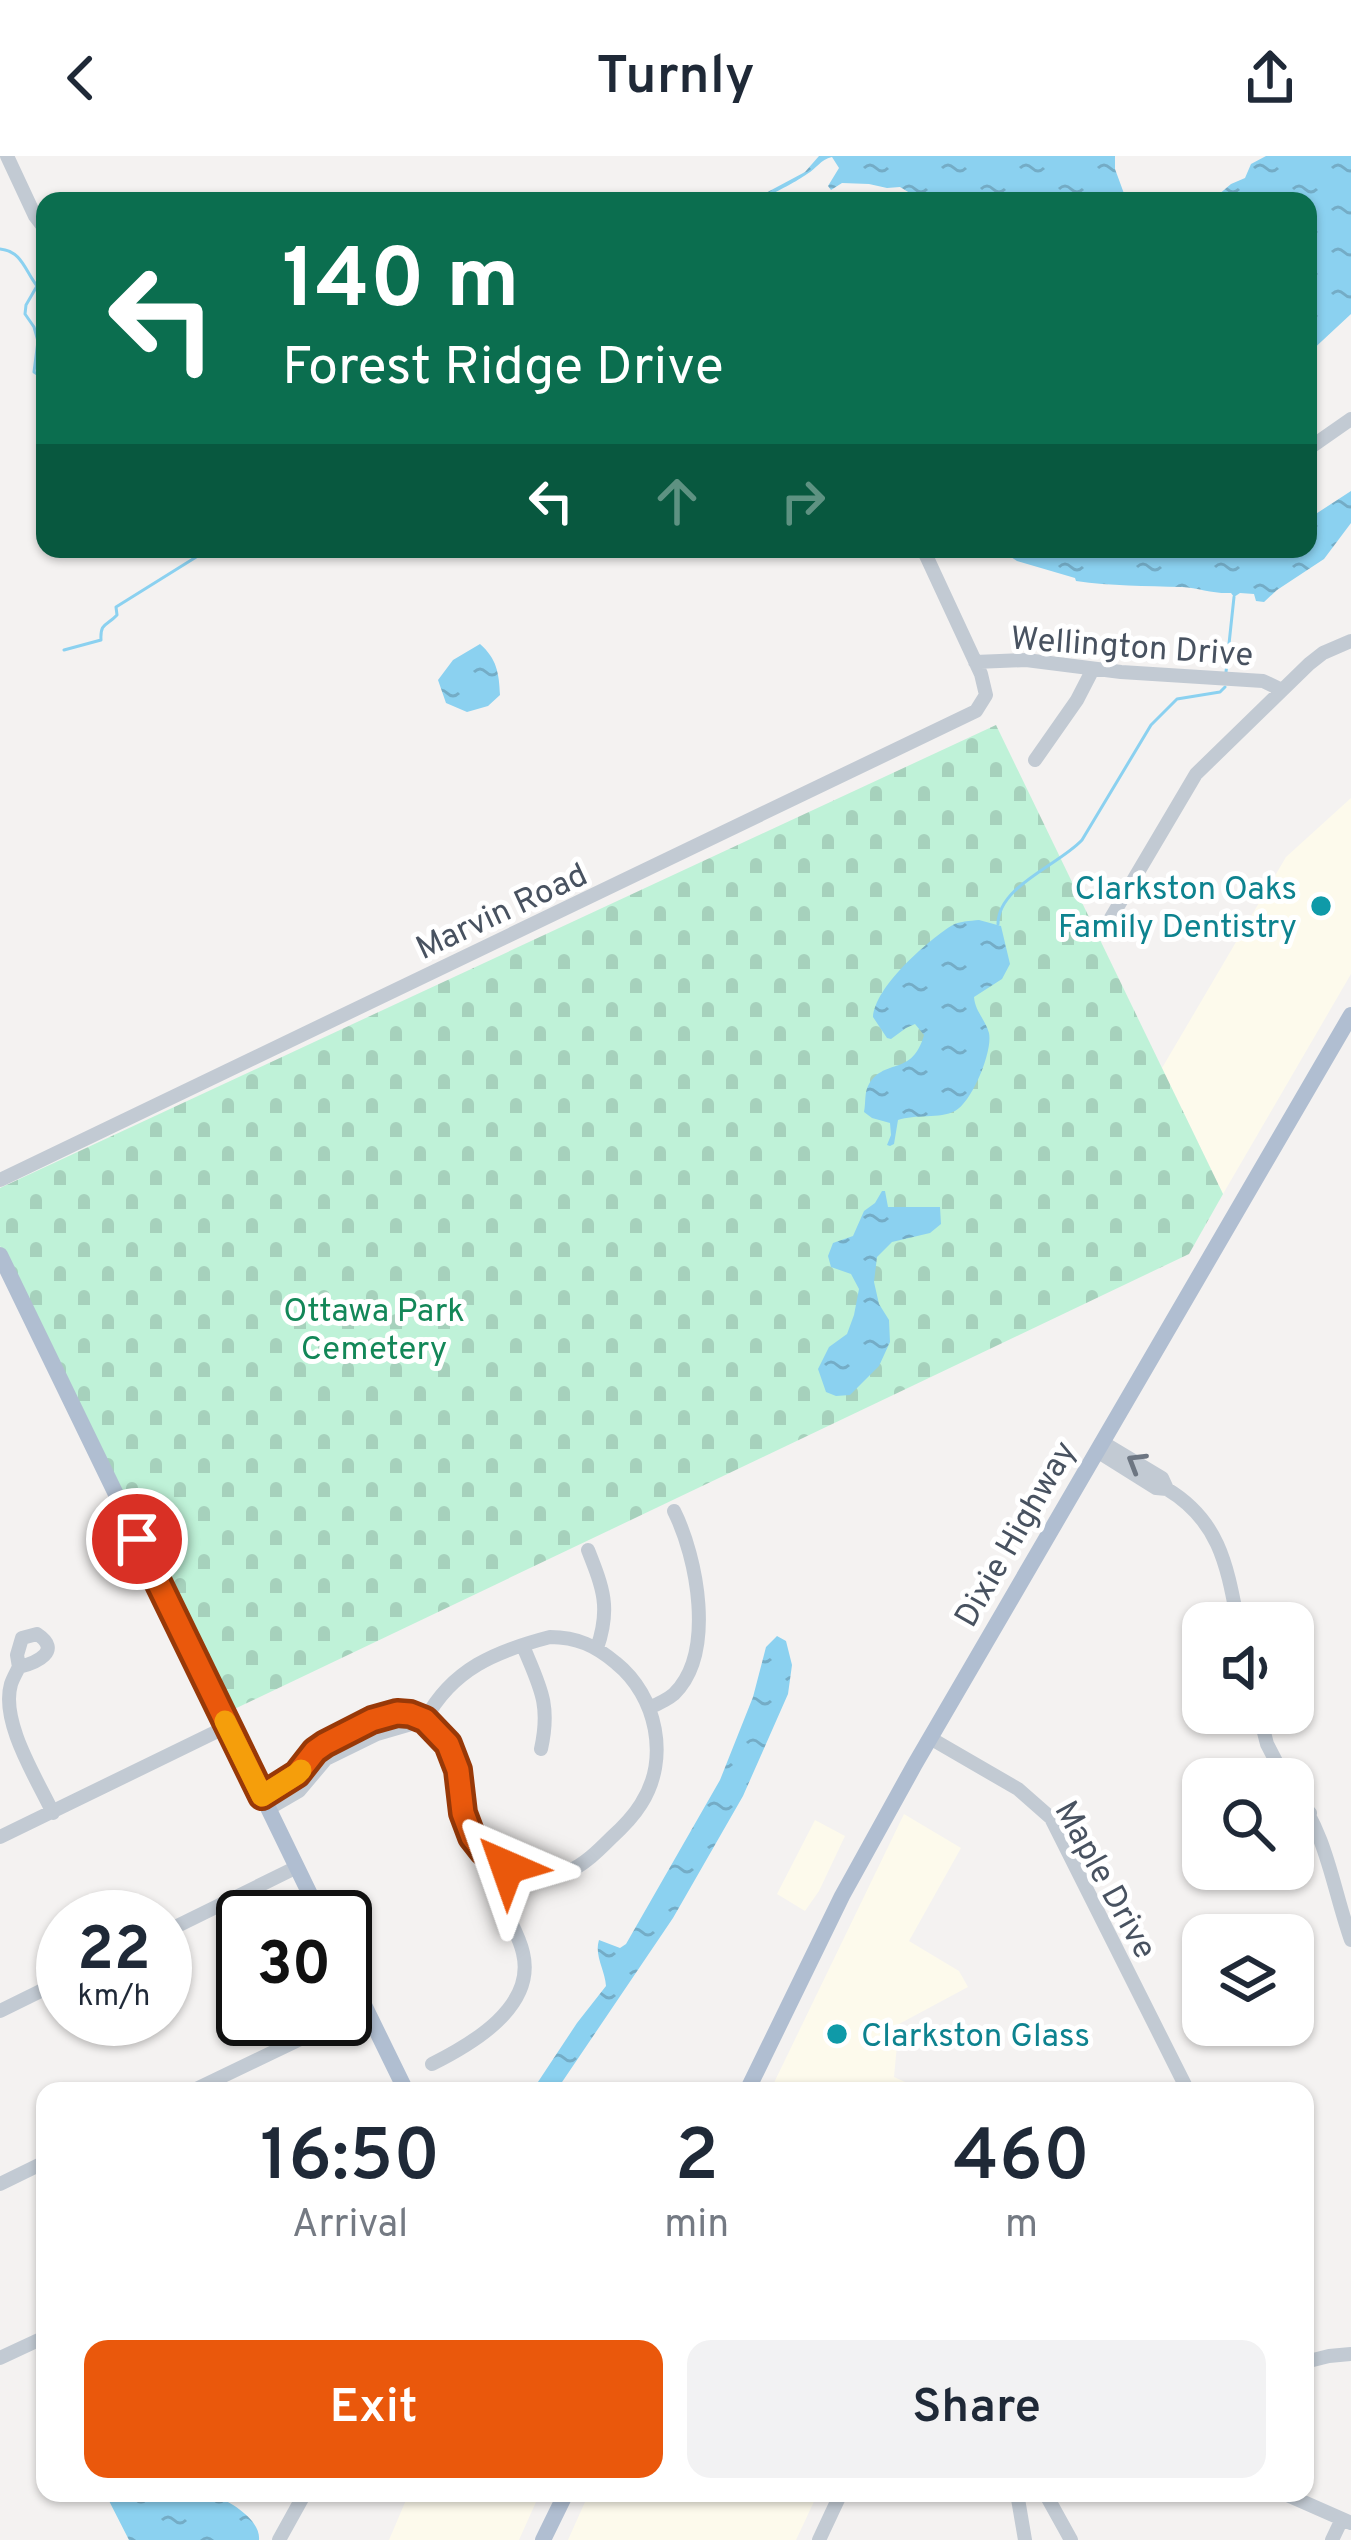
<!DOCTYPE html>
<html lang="en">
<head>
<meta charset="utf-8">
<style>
  body { margin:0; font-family:Overpass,sans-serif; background:#f2f2f3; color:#1f2937; height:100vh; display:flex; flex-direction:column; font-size:45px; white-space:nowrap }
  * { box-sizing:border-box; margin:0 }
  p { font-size:39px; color:#747a83 }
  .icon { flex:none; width:66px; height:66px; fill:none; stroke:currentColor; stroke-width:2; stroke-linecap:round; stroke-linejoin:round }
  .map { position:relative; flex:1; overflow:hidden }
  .panel { position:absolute; left:36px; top:1926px; width:1278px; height:420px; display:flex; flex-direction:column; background:#fff; border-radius:24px; box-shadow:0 3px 9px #0004 }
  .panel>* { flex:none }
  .guide { position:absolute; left:36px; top:36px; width:1281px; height:366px; border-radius:24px; box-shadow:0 3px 9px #0004; background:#0b6e4f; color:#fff; overflow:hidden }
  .buttons { position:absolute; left:1182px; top:1446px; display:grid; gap:24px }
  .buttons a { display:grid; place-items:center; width:132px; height:132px; border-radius:24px; background:#fff; box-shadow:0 3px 9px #0004; font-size:60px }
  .speed { position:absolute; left:36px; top:1734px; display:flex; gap:24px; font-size:60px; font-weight:700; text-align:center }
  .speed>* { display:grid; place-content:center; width:156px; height:156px; border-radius:50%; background:#fff; box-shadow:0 3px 9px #0004; line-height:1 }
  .speed small { font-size:30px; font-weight:400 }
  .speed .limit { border:6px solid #111; border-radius:18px; background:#fff; color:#111 }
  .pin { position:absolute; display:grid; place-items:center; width:102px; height:102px; color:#fff; margin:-51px; border:6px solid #fff; border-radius:50%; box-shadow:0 3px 12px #0007 }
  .me { position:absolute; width:132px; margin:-66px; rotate:317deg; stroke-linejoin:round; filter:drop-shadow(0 0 9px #0008) }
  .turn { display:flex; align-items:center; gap:42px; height:252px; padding:0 48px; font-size:54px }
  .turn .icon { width:156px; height:156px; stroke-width:2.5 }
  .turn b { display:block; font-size:84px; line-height:102px }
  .lanes { display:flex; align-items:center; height:114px; padding:0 48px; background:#0003; justify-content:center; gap:60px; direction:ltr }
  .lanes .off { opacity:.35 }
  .eta { display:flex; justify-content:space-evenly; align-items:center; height:204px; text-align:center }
  .eta b { font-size:72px; font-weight:600; line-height:84px }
  .action { display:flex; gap:24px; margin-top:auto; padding:24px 48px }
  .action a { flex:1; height:138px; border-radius:24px; background:#ea580c; color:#fff; font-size:48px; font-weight:600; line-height:138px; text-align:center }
  .action a+a { background:#f2f2f3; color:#1f2937 }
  header { display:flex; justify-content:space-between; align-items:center; height:156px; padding:0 48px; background:#fff; font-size:54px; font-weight:600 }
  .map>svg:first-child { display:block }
  .commercial { fill:#fdfaec }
  .cemetery { fill:url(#cemetery-stones) }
  .water { fill:url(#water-ripples) }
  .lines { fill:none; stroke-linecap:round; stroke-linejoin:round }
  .stream { stroke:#8bd1f0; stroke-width:3 }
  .minor { stroke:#c2cad3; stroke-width:14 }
  .major { stroke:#b0bed1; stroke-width:16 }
  .oneway { stroke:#6d7682 }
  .route-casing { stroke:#983908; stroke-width:30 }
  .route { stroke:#ea580c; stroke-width:21 }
  .slow { stroke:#f59e0b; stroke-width:21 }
  .culture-dot { fill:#0f9aa8; stroke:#fff; stroke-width:4.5 }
  .labels { text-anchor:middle; stroke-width:10; stroke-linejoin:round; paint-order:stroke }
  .street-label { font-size:33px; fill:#485260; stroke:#fff }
  .culture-label { font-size:33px; fill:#0d838f; stroke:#fff; text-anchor:end }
  .park-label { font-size:33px; fill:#138758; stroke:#fff }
</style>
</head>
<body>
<header><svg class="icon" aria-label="back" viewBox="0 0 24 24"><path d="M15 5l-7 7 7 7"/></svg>Turnly<svg class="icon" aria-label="share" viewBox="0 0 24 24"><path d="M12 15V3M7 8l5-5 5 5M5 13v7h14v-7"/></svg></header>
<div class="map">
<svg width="1351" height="2384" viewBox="0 0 1351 2384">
  <defs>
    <pattern id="cemetery-stones" width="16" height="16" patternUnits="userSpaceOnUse" patternTransform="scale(3)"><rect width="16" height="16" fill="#bff2d8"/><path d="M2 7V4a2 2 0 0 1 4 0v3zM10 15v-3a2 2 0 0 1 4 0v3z" fill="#a6d1bc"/></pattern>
    <pattern id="water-ripples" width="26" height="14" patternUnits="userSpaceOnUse" patternTransform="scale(3)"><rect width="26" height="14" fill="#8bd1f0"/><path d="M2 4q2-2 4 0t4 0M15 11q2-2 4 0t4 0" fill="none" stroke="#74acc6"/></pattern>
  </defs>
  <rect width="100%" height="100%" fill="#f4f2f1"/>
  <path class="commercial" d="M1351 642V818L1223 1038 1162 912 1286 701Z
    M904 1658 961 1692 909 1785 959 1815 968 1831 899 1868 894 1921 925 1935H770Z
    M815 1664 845 1680 819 1735 805 1755 777 1738Z
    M409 2337H540L519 2384H389Z
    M589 2337H818L796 2384H568Z"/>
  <path class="cemetery" d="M996 569 1223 1038 1189 1098 226 1557 0 1090V1032Z"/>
  <path class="water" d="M819 0H1115V13L1126 43 1124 45H923L900 31 887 32 869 28 842 27 831 34 828 30 839 12 832 1C820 4 817 12 807 18 796 26 763 44 751 45L805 16Z
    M1266 0H1351V158L1308 198V45H1211L1231 28 1245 22 1251 8Z
    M1351 335V367L1324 403 1277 434 1264 446 1256 445 1254 438 1240 437 1234 441 1231 437C1214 438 1198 432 1182 431 1145 430 1111 430 1076 425L1075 422 1017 405 999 393H1308V363Z
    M480 488C497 503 499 517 500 539L488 550 467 556 446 547 438 524 453 504Z
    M979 764 1001 770 1010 808 1002 823 974 841C975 855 985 863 989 877 993 895 972 946 955 955 940 963 915 958 898 964L894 988 890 990 887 989 891 979 890 967 872 962 864 956C866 947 864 936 869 928 886 901 912 921 924 879L915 868 906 872 891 883 887 882 873 861C875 831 926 786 951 770 959 765 970 765 979 764Z
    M882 1035H885L888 1051H940L941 1068 930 1077 892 1086 877 1101 874 1126 879 1148 889 1164 890 1186 879 1210 850 1239 836 1240 826 1236 818 1213 829 1191 847 1178 854 1159 859 1133 851 1118 831 1111 828 1100 833 1087 853 1080 864 1055 875 1047Z
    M777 1480 786 1485 792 1509 788 1538 743 1640 673 1762 556 1935H532L577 1867 606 1830C605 1814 594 1799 599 1784L620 1792 626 1788 720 1624 753 1541 766 1491Z
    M105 2337C125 2337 200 2333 214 2339 231 2346 261 2364 259 2384H129Z"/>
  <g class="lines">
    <path class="stream" d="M0 93C22 95 25 115 37 130L26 149 25 158 34 171 38 185 34 216 45 223
      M64 494 101 484C100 466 107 470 117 459L116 451 209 393
      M1226 516 1234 441
      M998 768C998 730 1059 709 1082 684L1151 569 1177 543 1220 536 1225 531"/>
    <path class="minor" d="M7 0 35 60 45 73
      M1308 293 1351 263
      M975 506 1026 504 1121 516 1263 525 1282 534
      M1035 604 1077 544 1093 513
      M1105 772 1196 618 1309 508 1323 497 1351 485
      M0 1024 976 555 986 539 981 518 923 393
      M1097 1295 1156 1332 1167 1333 1162 1322 1102 1286
      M1167 1333C1220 1365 1227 1410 1238 1467
      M588 1394C603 1432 611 1452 597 1492
      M550 1481C577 1481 596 1490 616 1507 657 1540 670 1603 641 1648 633 1661 622 1672 611 1682 598 1695 584 1709 567 1716 541 1726 502 1714 482 1694 457 1667 466 1631 453 1599 447 1583 434 1577 425 1564 452 1513 496 1495 550 1481Z
      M523 1490C540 1531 551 1548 541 1593
      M19 1511 17 1499 22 1482 37 1478C63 1495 36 1507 19 1511 16 1517 13 1522 11 1528 0 1566 37 1623 53 1657
      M649 1552C658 1548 667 1544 674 1538 716 1497 697 1401 674 1355
      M1259 1557 1267 1588 1285 1623
      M930 1582 1018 1633 1051 1662 1188 1935
      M1293 1634C1328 1681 1332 1730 1351 1784
      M262 1640 297 1619 315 1595 372 1564 396 1557 410 1558 425 1564 377 1578 326 1603 299 1635 268 1653
      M1293 1666 1310 1657
      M0 1681 228 1570
      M165 1776 297 1711
      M0 1855 63 1824
      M432 1908C472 1888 536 1851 523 1797 516 1765 487 1739 501 1707
      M192 1935 342 1863
      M0 2028 45 2006
      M1305 2160V2161
      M0 2202 45 2181
      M1305 2206 1329 2200 1351 2198
      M1017 2337 1025 2384
      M1045 2337 1071 2384
      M1283 2337 1342 2363
      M840 2339 865 2337
      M279 2384 305 2337
      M819 2384 841 2337
      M1332 2384 1342 2363 1351 2367"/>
    <path class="major" d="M0 1099 321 1761
      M345 1810 406 1935
      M747 1935 842 1740 915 1608 1351 859
      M543 2384 566 2337"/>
  </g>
  <defs><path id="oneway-chevron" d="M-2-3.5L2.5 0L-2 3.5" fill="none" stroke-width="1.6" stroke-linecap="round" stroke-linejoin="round" transform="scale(3)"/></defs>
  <use class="oneway" href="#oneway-chevron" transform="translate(1136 1306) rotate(-149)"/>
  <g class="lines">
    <g class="route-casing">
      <path id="route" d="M137 1383 262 1640 297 1618 315 1595 325 1588 372 1564 397 1557 410 1558 425 1564 448 1588 458 1614 463 1657 472 1681 483 1695 507 1711"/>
    </g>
    <use href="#route" class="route"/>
    <path class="slow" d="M225 1565 262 1640 297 1618 301 1614"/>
  </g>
  <g class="culture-dot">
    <circle cx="1321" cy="750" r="12"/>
    <circle cx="837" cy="1878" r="12"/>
  </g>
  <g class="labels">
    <g class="street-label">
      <text transform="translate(1132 489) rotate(4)" y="12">Wellington Drive</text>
      <text transform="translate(501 754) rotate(-25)" y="12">Marvin Road</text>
      <text transform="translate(1014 1377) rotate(-60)" y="12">Dixie Highway</text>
      <text transform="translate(1107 1723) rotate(61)" y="12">Maple Drive</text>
    </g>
    <g class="culture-label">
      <text x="1297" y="743">Clarkston Oaks<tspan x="1297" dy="38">Family Dentistry</tspan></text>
      <text x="861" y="1890" text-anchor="start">Clarkston Glass</text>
    </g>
    <g class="park-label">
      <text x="374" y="1165">Ottawa Park<tspan x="374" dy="38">Cemetery</tspan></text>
    </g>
  </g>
</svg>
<div class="buttons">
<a><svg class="icon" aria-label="sound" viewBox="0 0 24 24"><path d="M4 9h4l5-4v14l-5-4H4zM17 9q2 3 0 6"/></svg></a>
<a><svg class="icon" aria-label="search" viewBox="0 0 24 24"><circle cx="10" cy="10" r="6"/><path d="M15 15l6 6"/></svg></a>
<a><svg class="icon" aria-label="layers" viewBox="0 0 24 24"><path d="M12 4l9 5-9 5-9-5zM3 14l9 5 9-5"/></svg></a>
</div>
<div class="speed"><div>22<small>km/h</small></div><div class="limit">30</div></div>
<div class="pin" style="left:137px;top:1383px;background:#d93025"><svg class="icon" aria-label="arrive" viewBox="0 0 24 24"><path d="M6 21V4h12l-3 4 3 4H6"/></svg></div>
<svg class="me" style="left:507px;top:1711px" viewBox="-20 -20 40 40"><path d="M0-17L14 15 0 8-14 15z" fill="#ea580c" stroke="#fff" stroke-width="4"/></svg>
<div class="guide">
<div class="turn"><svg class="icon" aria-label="left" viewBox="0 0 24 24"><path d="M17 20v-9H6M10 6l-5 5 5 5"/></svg><div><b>140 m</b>Forest Ridge Drive</div></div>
<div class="lanes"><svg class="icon" aria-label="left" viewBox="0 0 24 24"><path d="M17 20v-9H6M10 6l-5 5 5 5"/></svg><svg class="icon off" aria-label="ahead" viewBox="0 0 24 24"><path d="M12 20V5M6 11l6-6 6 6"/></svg><svg class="icon off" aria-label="right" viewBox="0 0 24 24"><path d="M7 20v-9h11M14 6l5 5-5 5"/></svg></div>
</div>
<section class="panel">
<div class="eta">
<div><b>16:50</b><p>Arrival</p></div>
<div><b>2</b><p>min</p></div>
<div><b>460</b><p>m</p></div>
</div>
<div class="action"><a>Exit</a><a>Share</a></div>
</section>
</div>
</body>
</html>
